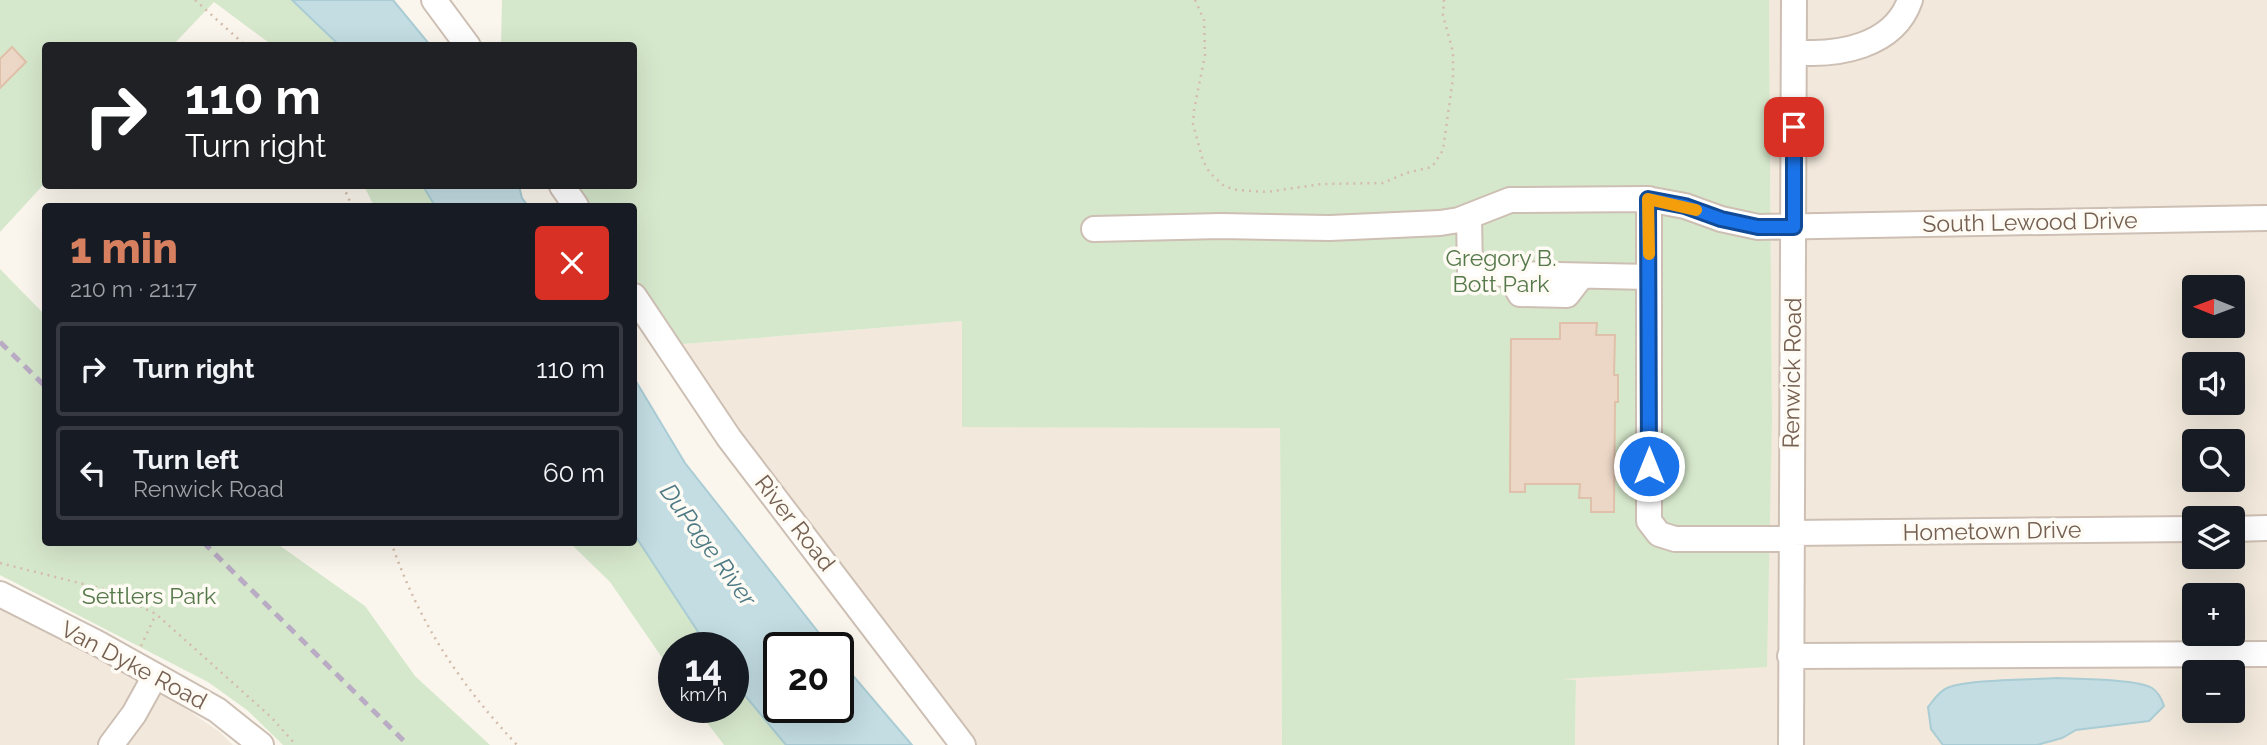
<!DOCTYPE html>
<html lang="en">
<head>
<meta charset="utf-8">
<style>
  body { margin:0; font-family:Raleway,sans-serif; background:#20242c; color:#f1f3f6; height:100vh; display:flex; flex-direction:column; font-size:26px; white-space:nowrap }
  * { box-sizing:border-box; margin:0 }
  p { font-size:23px; color:#9ea1a6 }
  .icon { flex:none; width:38px; height:38px; fill:none; stroke:currentColor; stroke-width:2; stroke-linecap:round; stroke-linejoin:round }
  .map { position:relative; flex:1; overflow:hidden }
  .details { position:absolute; left:42px; top:203px; width:595px; height:343px; display:flex; flex-direction:column; background:#171b24; border-radius:7px; box-shadow:0 7px 28px #0002 }
  .details>* { flex:none }
  .hud { position:absolute; left:42px; top:42px; width:595px; height:147px; border-radius:7px; box-shadow:0 7px 28px #0002; background:#202124; color:#fff; overflow:hidden }
  .needle { width:46px; rotate:271deg }
  .controls { position:absolute; left:2182px; top:275px; display:grid; gap:14px }
  .controls a { display:grid; place-items:center; width:63px; height:63px; border-radius:7px; background:#171b24; box-shadow:0 7px 28px #0002; font-size:35px }
  .speed { position:absolute; left:658px; top:632px; display:flex; gap:14px; font-size:35px; font-weight:700; text-align:center }
  .speed>* { display:grid; place-content:center; width:91px; height:91px; border-radius:50%; background:#171b24; box-shadow:0 7px 28px #0002; line-height:1 }
  .speed small { font-size:18px; font-weight:400 }
  .speed .limit { border:4px solid #111; border-radius:10px; background:#fff; color:#111 }
  .pin { position:absolute; display:grid; place-items:center; width:60px; height:60px; color:#fff; margin:-30px; border-radius:14px; box-shadow:0 4px 10px #0006 }
  .me { position:absolute; width:77px; margin:-38px; rotate:0deg; stroke-linejoin:round; filter:drop-shadow(0 0 5px #0008) }
  .turn { display:flex; align-items:center; gap:24px; height:147px; padding:0 28px; font-size:32px }
  .turn .icon { width:91px; height:91px; stroke-width:2.5 }
  .turn b { display:block; font-size:49px; line-height:60px }
  .round { display:grid; place-items:center; flex:none; width:74px; height:74px; border-radius:7px; background:#20242c }
  .summary { display:flex; align-items:center; justify-content:space-between; height:119px; padding:0 28px }
  h1 { font-size:42px; font-weight:800; line-height:52px; color:#d78060 }
  ul { padding:0; list-style:none }
  li { display:flex; align-items:center; gap:21px; height:94px; margin:0 14px 10px; padding:0 14px; border:4px solid #363941; border-radius:7px }
  li div { flex:1 }
  li b { display:block; font-size:26px }
  li em { font-style:normal }
  .map>svg:first-child { display:block }
  .residential { fill:#f2e9dc; fill-rule:evenodd }
  .green { fill:#d6e8cc }
  .water { fill:#c3dde3; stroke:#aaccd4; stroke-width:2 }
  .building { fill:#ecd7c6; stroke:#dfc0aa; stroke-width:2 }
  .lines { fill:none; stroke-linecap:round; stroke-linejoin:round }
  .minor-casing { stroke:#cdbfb3; stroke-width:28 }
  .path { stroke:#d3bcaa; stroke-width:2.5; stroke-dasharray:2 5; stroke-linecap:butt }
  .minor { stroke:#fff; stroke-width:24 }
  .rail { stroke:#baabc5; stroke-width:5; stroke-dasharray:10 7; stroke-linecap:butt }
  .route-casing { stroke:#114b97; stroke-width:18 }
  .route { stroke:#1a73e8; stroke-width:12 }
  .slow { stroke:#f59e0b; stroke-width:12 }
  .labels { text-anchor:middle; stroke-width:7; stroke-linejoin:round; paint-order:stroke }
  .street-label { font-size:23px; fill:#756051; stroke:#fefaf4 }
  .park-label { font-size:23px; fill:#56794b; stroke:#fefaf4 }
  .water-label { font-size:24px; font-style:italic; fill:#4d7a85; stroke:#fefaf4 }
</style>
</head>
<body>
<div class="map">
<svg width="2267" height="745" viewBox="0 0 2267 745">
  <rect width="100%" height="100%" fill="#fbf6ed"/>
  <path class="residential" d="M1769 0H2267V745H1575L1576 680 1548 679 1772 419ZM2194 287H2233V326H2194ZM2194 364H2233V402H2194ZM2194 441H2233V480H2194ZM2194 518H2233V556H2194ZM2194 595H2233V634H2194ZM2194 672H2233V710H2194Z
    M962 321 963 427H1280L1282 745H947L683 387 672 345Z
    M0 582 220 732 233 745H0Z"/>
  <path class="green" d="M0 0H292L339 45H272L214 2 173 45 46 46 45 183 0 232Z
    M502 0H1769L1772 419 1767 667 1562 679 1576 680 1575 745H1282L1280 428 962 427V321L672 345 634 286V206H581L568 186H634V46H501Z
    M364 186H423L435 206H374Z
    M0 269 45 315 46 542 276 543 365 606 415 676 490 745H283L247 710 208 682 0 575Z
    M634 534 708 647 674 648V675L610 582 570 543 634 542Z
    M733 681 786 745H724L695 707H733Z"/>
  <path class="water" d="M292 0H393L430 45H339Z
    M423 186H519L522 198 528 206H435Z
    M634 378 685 463 830 647 779 648V707H838V658L912 745H786L733 681V648L708 647 634 534Z
    M2057 678C2077 679 2137 679 2152 688 2158 692 2162 700 2164 706L2149 721 2076 730 2062 738 2037 745H1943L1931 729 1928 707C1934 700 1938 692 1947 688 1967 679 2032 680 2057 678Z"/>
  <path class="building" d="M12 47 26 62 0 88V59Z
    M1560 323H1597L1596 335H1615L1614 375H1618V402H1615L1614 512H1591V498H1579L1580 484H1525V492H1510L1511 339H1560Z"/>
  <g class="lines">
    <g class="minor-casing">
      <path id="minor" d="M434 0 468 46
        M1794 52C1837 56 1894 47 1910 0
        M562 186 576 206
        M1649 199V521L1659 534 1675 539H1790
        M1469 216 1470 273 1649 277
        M1094 229 1221 226 1330 228 1440 223 1459 220 1510 200 1647 199 1685 206 1721 219 1758 227 2267 218
        M1509 275 1520 294 1567 295 1581 277
        M634 296 729 438 963 745
        M2233 529 2267 528
        M1790 533 2194 529
        M0 594 97 643 217 710 261 745
        M1790 656 2267 654
        M111 745 134 714 155 676
        M1791 745 1794 0"/>
    </g>
    <path class="path" d="M195 0 246 46
      M1195 0 1204 20 1205 55 1194 110 1193 124 1203 161 1210 173 1224 186 1237 190 1267 192 1322 184 1383 183 1406 173 1432 167 1443 150 1453 78V52L1443 15 1444 0
      M343 186 352 206
      M391 542C419 623 459 683 517 745
      M0 563 103 589 156 614 271 717 296 745
      M141 646 156 614"/>
    <use href="#minor" class="minor"/>
    <path class="rail" d="M0 342 46 387
      M203 542 408 745"/>
  </g>
  <g class="lines">
    <g class="route-casing">
      <path id="route" d="M1649 466 1648 199 1685 206 1721 219 1758 227H1794V127"/>
    </g>
    <use href="#route" class="route"/>
    <path class="slow" d="M1649 254 1648 199 1696 210"/>
  </g>
  <g class="labels">
    <g class="street-label">
      <text transform="translate(2030 222) rotate(-1)" y="8">South Lewood Drive</text>
      <text transform="translate(1792 373) rotate(-89)" y="8">Renwick Road</text>
      <text transform="translate(795 523) rotate(52)" y="8">River Road</text>
      <text transform="translate(1992 531) rotate(-1)" y="8">Hometown Drive</text>
      <text transform="translate(134 665) rotate(28)" y="8">Van Dyke Road</text>
    </g>
    <g class="park-label">
      <text x="1501" y="266">Gregory B.<tspan x="1501" dy="26">Bott Park</tspan></text>
      <text x="149" y="604">Settlers Park</text>
    </g>
    <g class="water-label">
      <text transform="translate(708 545) rotate(54)" y="8">DuPage River</text>
    </g>
  </g>
</svg>
<div class="controls">
<a><svg class="needle" viewBox="-14 -14 28 28"><path d="M0-13l5 13h-10z" fill="#e53935"/><path d="M0 13l5-13h-10z" fill="#9ea1a6"/></svg></a>
<a><svg class="icon" aria-label="sound" viewBox="0 0 24 24"><path d="M4 9h4l5-4v14l-5-4H4zM17 9q2 3 0 6"/></svg></a>
<a><svg class="icon" aria-label="search" viewBox="0 0 24 24"><circle cx="10" cy="10" r="6"/><path d="M15 15l6 6"/></svg></a>
<a><svg class="icon" aria-label="layers" viewBox="0 0 24 24"><path d="M12 4l9 5-9 5-9-5zM3 14l9 5 9-5"/></svg></a>
<a>+</a>
<a>−</a>
</div>
<div class="speed"><div>14<small>km/h</small></div><div class="limit">20</div></div>
<div class="pin" style="left:1794px;top:127px;background:#d93025"><svg class="icon" aria-label="arrive" viewBox="0 0 24 24"><path d="M6 21V4h12l-3 4 3 4H6"/></svg></div>
<svg class="me" style="left:1649px;top:466px" viewBox="-20 -20 40 40"><circle r="17" fill="#1a73e8" stroke="#fff" stroke-width="3"/><path d="M0-11L8 9 0 5-8 9z" fill="#fff"/></svg>
<div class="hud">
<div class="turn"><svg class="icon" aria-label="right" viewBox="0 0 24 24"><path d="M7 20v-9h11M14 6l5 5-5 5"/></svg><div><b>110 m</b>Turn right</div></div>
</div>
<section class="details">
<div class="summary"><div><h1>1 min</h1><p>210 m · 21:17</p></div><a class="round" style="background:#d93025;color:#fff"><svg class="icon" aria-label="close" viewBox="0 0 24 24"><path d="M6 6l12 12M18 6L6 18"/></svg></a></div>
<ul>
<li><svg class="icon" aria-label="right" viewBox="0 0 24 24"><path d="M7 20v-9h11M14 6l5 5-5 5"/></svg><div><b>Turn right</b></div><em>110 m</em></li>
<li><svg class="icon" aria-label="left" viewBox="0 0 24 24"><path d="M17 20v-9H6M10 6l-5 5 5 5"/></svg><div><b>Turn left</b><p>Renwick Road</p></div><em>60 m</em></li>
</ul>
</section>
</div>
</body>
</html>
